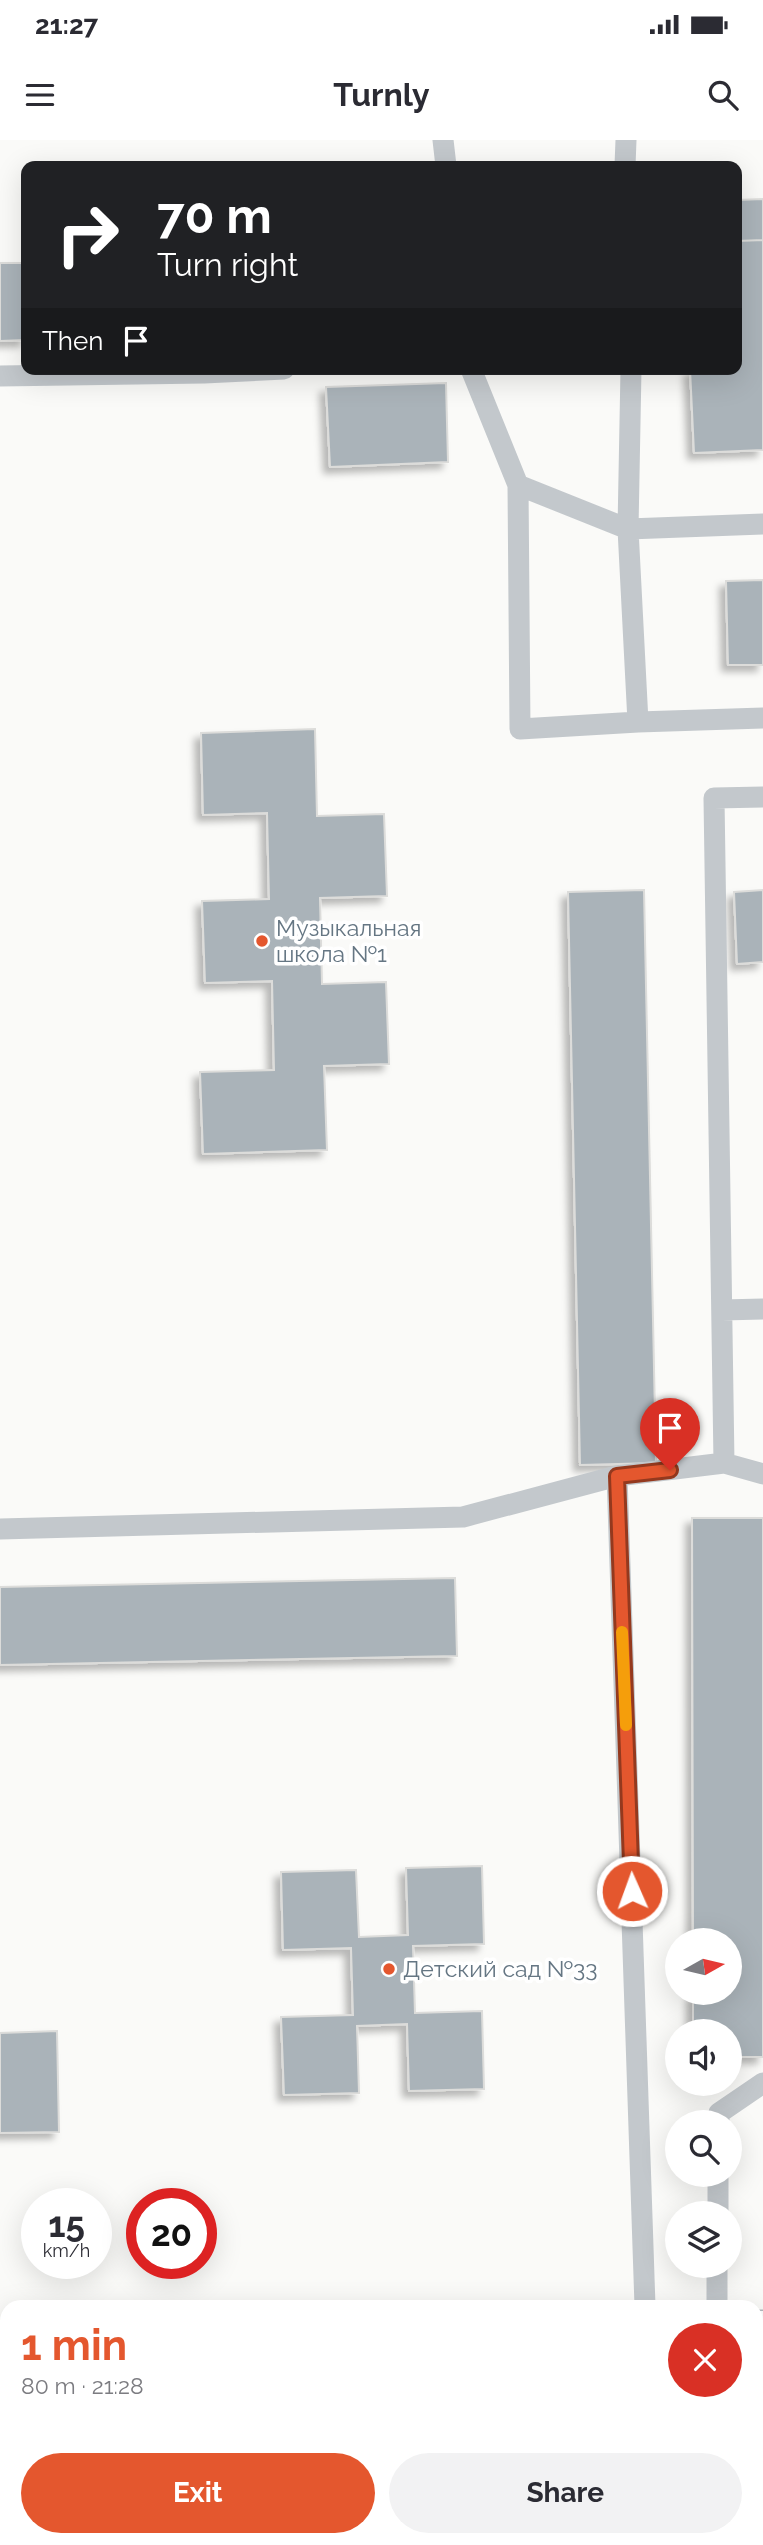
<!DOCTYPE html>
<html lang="en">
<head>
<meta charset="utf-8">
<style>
  body { margin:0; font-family:Raleway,sans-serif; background:#f2f2f3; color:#2b2b33; height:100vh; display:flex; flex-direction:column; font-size:26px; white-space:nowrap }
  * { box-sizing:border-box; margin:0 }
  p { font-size:23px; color:#7c7c81 }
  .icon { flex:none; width:38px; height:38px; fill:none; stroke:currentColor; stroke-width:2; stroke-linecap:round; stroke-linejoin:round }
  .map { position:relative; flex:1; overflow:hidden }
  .sheet { position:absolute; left:0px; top:2160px; width:763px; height:247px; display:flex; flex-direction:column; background:#fff; border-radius:21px 21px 0 0; box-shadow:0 7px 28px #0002 }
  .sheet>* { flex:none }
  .banner { position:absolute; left:21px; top:21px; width:721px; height:214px; border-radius:14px; box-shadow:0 7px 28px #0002; background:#202124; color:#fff; overflow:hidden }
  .needle { width:46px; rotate:82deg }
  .tools { position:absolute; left:665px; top:1788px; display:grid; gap:14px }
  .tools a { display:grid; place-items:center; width:77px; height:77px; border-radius:50%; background:#fff; box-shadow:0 7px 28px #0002; font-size:35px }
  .speed { position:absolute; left:21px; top:2048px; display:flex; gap:14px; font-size:35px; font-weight:700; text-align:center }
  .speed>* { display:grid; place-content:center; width:91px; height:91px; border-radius:50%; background:#fff; box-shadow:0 7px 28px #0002; line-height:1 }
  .speed small { font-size:18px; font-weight:400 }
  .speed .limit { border:10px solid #d22; background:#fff; color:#111 }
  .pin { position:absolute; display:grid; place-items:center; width:60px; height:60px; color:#fff; margin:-72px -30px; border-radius:50% 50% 50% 0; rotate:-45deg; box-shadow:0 0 7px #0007 }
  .pin .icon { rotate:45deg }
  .me { position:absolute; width:77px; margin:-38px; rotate:358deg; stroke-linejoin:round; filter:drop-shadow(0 0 5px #0008) }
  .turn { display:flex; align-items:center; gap:24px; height:147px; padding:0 21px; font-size:32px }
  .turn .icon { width:91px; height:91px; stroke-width:2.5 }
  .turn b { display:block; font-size:49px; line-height:60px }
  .then { display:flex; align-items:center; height:66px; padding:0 21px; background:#0003; gap:14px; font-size:26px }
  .round { display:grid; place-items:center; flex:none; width:74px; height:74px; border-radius:37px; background:#f2f2f3 }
  .summary { display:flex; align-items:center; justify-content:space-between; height:119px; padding:0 21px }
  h1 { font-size:42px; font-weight:700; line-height:52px; color:#e4572e }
  .cta { display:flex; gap:14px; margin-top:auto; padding:14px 21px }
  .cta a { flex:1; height:80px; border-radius:42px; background:#e4572e; color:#fff; font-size:28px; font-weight:700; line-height:80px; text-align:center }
  .cta a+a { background:#f2f2f3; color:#2b2b33 }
  .status { display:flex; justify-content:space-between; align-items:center; height:49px; padding:0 35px; background:#fff; direction:ltr }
  .status svg { height:19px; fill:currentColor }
  header { display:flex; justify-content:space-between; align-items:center; height:91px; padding:0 21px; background:#fff; font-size:32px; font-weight:700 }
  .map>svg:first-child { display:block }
  .green { fill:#dadfd7 }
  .building { fill:#aab3b9; stroke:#dcdcda; stroke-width:2; filter:url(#shadow) }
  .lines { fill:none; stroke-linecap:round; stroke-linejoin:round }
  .secondary-casing { stroke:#b3babf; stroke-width:41 }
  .lane { stroke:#c3c8cc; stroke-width:21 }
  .street { stroke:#c3c8cc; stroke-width:38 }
  .secondary { stroke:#fff; stroke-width:38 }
  .route-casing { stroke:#94391e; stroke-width:18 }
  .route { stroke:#e4572e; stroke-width:12 }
  .slow { stroke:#f59e0b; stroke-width:12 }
  .poi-dot { fill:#e4572e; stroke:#fff; stroke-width:2.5 }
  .labels { text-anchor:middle; stroke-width:7; stroke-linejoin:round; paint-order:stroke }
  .poi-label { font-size:23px; fill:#657683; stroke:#fff; text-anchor:start }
</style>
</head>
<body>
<div class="status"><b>21:27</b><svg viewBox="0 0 49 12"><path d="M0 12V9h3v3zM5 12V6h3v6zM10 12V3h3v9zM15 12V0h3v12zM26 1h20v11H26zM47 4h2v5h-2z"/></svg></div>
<header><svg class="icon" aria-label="menu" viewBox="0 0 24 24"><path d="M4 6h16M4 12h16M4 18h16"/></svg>Turnly<svg class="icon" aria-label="search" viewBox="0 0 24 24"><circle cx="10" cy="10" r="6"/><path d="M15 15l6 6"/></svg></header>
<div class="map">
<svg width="763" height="2405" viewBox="0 0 763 2405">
  <defs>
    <filter id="shadow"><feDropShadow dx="-6" dy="6" stdDeviation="3.5" flood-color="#0004"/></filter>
  </defs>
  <rect width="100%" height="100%" fill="#fafaf8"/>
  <path class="green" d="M756 2223H763V2375L756 2373Z"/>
  <path class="building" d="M763 59V100L737 101V60Z
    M763 100V310L694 313 690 229H737V101Z
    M0 123H26V200L0 201Z
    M446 243 448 322 330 327 326 247Z
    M763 440V525H728L726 441Z
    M315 589 317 676 384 674 387 756 320 758 322 844 386 842 389 924 324 926 327 1010 203 1014 200 932 274 930 272 841 205 843 202 761 269 759 267 673 203 675 201 593Z
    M644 750 656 1323 580 1325 568 752Z
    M763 750V822L737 824 734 752Z
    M692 1378H763V1917H730V1892H693V1853H730V1801H693Z
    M455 1438 457 1516 0 1525V1447Z
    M482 1726 484 1804 413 1806 415 1873 482 1871 484 1949 409 1951 407 1884 357 1886 359 1953 284 1955 281 1877 353 1875 351 1808 283 1810 281 1732 356 1730 359 1797 408 1795 406 1728Z
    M57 1891 59 1992 0 1993V1893Z"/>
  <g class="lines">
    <g class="secondary-casing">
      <path id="secondary" d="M756 2190H763
        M0 2211 7 2210"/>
    </g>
    <path class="lane" d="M443 0 446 26
      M625 26 626 0
      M471 229 518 345 628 389 763 384
      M631 229 628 389 638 582
      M0 236 204 233 284 229
      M518 345 520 589 638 582 763 578
      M722 1170 763 1169
      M724 1323 763 1334
      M0 1389 463 1377 617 1336
      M719 1983V1973L763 1943
      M718 2074V2035
      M645 2166 617 1336 724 1323 714 658 763 657
      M717 2166V2126
      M756 2396 763 2398"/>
    <path class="street" d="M668 2399 673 2405"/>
    <use href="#secondary" class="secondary"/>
  </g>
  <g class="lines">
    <g class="route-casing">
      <path id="route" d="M632 1751 617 1336 670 1330"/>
    </g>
    <use href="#route" class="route"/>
    <path class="slow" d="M622 1492 626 1585"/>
  </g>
  <g class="poi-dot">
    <circle cx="262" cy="801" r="7"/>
    <circle cx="389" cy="1829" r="7"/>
  </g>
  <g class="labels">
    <g class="poi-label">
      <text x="276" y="796">Музыкальная<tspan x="276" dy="26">школа №1</tspan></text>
      <text x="403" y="1837">Детский сад №33</text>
    </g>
  </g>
</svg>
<div class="tools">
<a><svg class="needle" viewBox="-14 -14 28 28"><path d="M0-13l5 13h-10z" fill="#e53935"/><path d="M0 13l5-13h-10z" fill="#7c7c81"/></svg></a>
<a><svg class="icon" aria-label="sound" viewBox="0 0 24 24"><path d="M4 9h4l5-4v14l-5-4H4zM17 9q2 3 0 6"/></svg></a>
<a><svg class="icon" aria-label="search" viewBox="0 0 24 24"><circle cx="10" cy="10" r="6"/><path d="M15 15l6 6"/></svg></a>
<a><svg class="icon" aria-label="layers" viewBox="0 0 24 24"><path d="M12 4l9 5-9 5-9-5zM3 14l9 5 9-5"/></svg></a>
</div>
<div class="speed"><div>15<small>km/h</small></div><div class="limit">20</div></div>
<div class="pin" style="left:670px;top:1330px;background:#d93025"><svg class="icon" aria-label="arrive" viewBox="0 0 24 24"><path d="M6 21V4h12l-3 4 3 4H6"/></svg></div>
<svg class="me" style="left:632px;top:1751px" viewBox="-20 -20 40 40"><circle r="17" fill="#e4572e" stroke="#fff" stroke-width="3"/><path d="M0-11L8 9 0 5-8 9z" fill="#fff"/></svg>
<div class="banner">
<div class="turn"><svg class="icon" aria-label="right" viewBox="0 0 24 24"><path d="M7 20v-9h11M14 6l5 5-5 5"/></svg><div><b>70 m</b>Turn right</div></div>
<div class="then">Then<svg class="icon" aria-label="arrive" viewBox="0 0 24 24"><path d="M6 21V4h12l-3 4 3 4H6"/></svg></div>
</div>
<section class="sheet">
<div class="summary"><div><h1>1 min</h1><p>80 m · 21:28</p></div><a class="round" style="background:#d93025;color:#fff"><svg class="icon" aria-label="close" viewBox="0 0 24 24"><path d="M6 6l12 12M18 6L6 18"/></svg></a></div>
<div class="cta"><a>Exit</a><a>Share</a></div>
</section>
</div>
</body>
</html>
